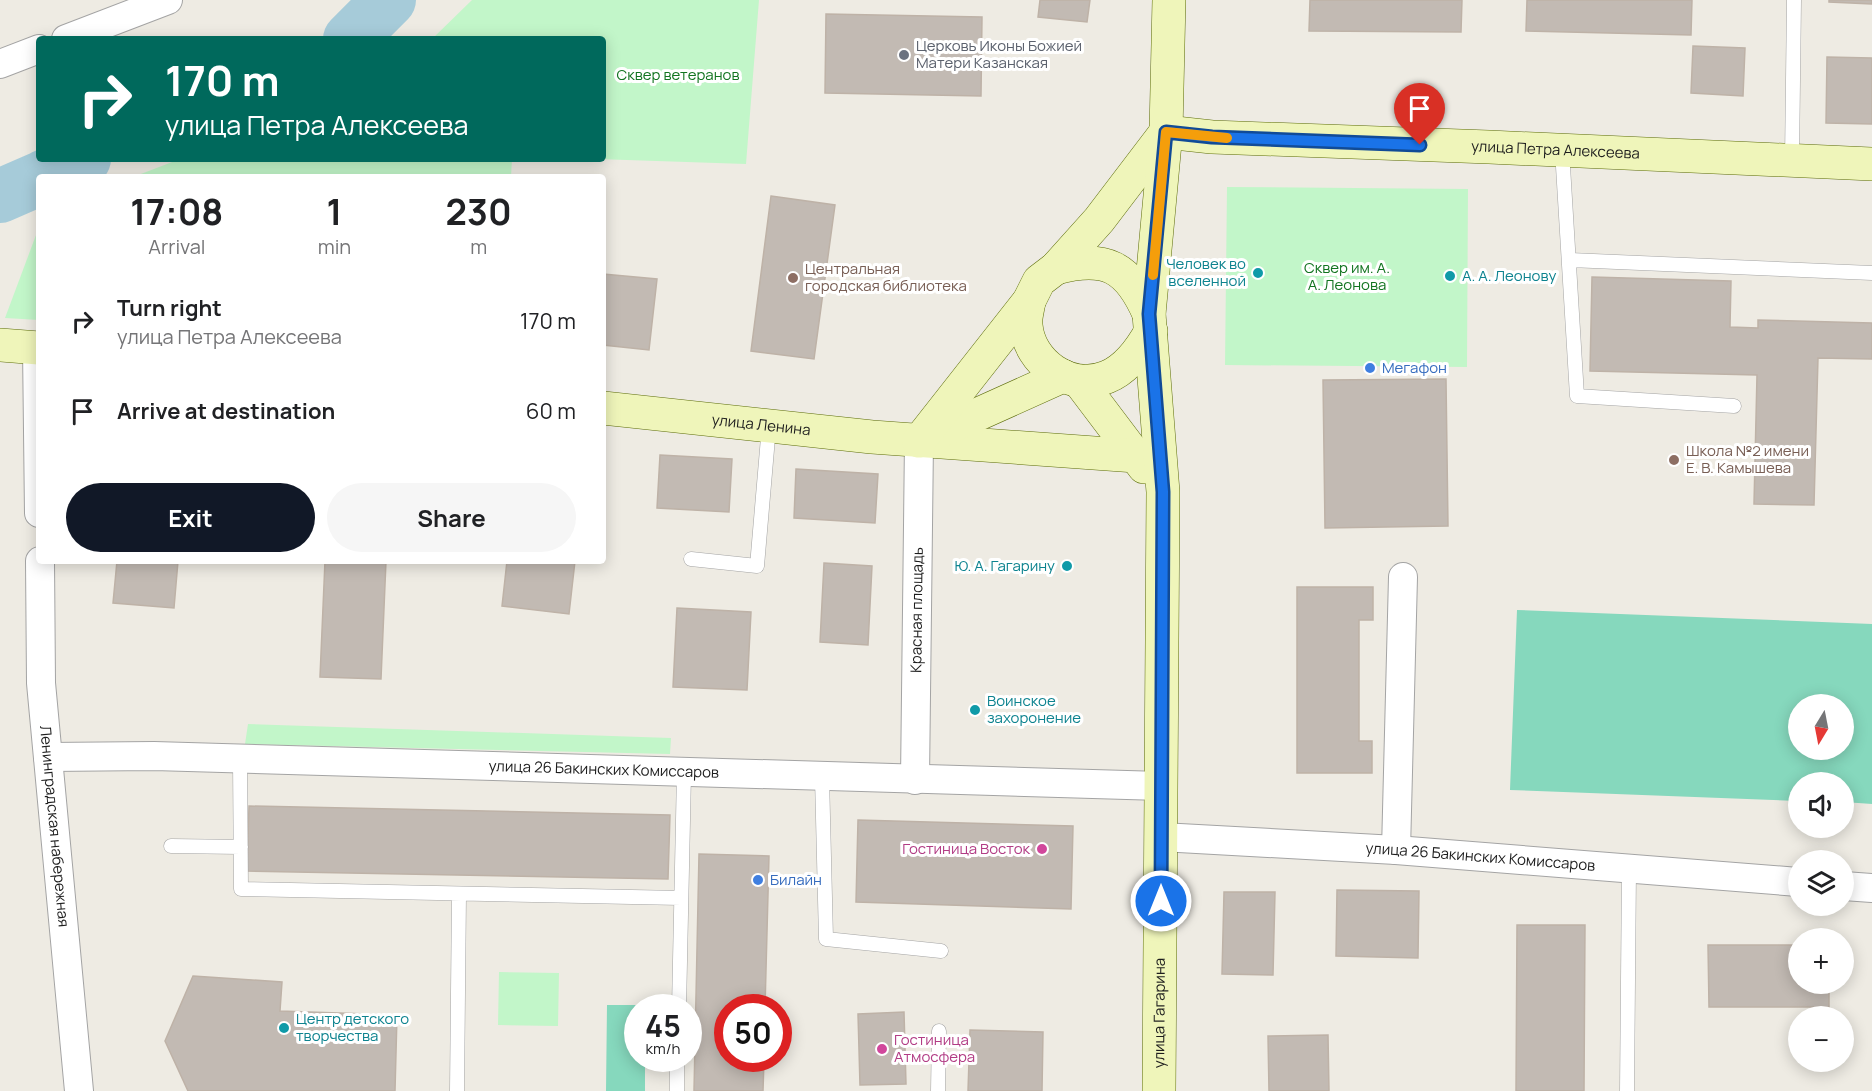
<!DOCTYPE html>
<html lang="en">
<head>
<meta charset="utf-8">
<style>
  body { margin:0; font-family:Manrope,sans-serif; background:#f6f6f6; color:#202124; height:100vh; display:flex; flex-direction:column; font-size:22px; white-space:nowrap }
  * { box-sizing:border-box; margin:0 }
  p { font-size:20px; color:#757577 }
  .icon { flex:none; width:33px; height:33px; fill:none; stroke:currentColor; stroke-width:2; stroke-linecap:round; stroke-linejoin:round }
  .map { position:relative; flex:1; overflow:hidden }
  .sheet { position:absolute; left:36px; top:174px; width:570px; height:390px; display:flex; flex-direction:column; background:#fff; border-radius:6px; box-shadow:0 3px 15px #0003 }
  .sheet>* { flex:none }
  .banner { position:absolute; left:36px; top:36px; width:570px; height:126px; border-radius:6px; box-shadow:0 3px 15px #0003; background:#00695c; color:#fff; overflow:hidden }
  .needle { width:39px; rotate:190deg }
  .fabs { position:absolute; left:1788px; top:694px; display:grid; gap:12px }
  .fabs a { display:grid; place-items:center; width:66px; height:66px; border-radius:50%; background:#fff; box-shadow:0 3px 15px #0003; font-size:30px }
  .speed { position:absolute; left:624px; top:994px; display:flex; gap:12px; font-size:30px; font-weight:700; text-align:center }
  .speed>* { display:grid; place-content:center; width:78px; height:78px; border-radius:50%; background:#fff; box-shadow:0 3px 15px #0003; line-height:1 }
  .speed small { font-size:15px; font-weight:400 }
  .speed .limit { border:9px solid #d22; background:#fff; color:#111 }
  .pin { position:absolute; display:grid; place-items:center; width:51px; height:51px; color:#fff; margin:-62px -26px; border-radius:50% 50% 50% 0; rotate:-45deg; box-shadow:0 0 6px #0007 }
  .pin .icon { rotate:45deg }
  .me { position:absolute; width:66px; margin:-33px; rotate:0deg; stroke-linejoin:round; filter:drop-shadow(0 0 4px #0008) }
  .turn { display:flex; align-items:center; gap:21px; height:126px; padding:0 30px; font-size:27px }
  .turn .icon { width:78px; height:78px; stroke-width:2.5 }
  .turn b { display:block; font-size:42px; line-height:51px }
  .eta { display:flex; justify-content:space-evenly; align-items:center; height:102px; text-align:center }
  .eta b { font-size:36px; font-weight:700; line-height:42px }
  .button { display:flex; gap:12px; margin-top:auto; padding:12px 30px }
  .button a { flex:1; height:69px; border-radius:36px; background:#111827; color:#fff; font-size:24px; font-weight:700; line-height:69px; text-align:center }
  .button a+a { background:#f6f6f6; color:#202124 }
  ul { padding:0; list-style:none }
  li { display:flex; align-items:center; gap:18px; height:90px; padding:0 30px }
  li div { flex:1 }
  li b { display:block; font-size:22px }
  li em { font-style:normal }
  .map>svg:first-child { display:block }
  .park { fill:#c2f6c9 }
  .pitch { fill:#86d8bd; fill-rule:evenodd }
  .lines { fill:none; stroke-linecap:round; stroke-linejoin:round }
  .river { stroke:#a6cbd9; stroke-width:54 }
  .building { fill:#c2bab3; stroke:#beb2a7; stroke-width:1.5 }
  .lane-casing { stroke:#a4a4a4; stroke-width:15 }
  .street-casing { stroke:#a4a4a4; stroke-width:30 }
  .secondary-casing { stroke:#5d6d0b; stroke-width:34 }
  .lane { stroke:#fff; stroke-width:14 }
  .street { stroke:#fff; stroke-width:28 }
  .secondary { stroke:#eff5ba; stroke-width:33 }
  .route-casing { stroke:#114b97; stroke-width:15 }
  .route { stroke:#1a73e8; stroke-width:10 }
  .slow { stroke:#f59e0b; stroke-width:10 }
  .worship-dot { fill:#6b7280; stroke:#fff; stroke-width:2 }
  .culture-dot { fill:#0f9aa8; stroke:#fff; stroke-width:2 }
  .education-dot { fill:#8d6e63; stroke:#fff; stroke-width:2 }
  .shop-dot { fill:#3f7fe0; stroke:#fff; stroke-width:2 }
  .hotel-dot { fill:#d1479c; stroke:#fff; stroke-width:2 }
  .labels { text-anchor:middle; stroke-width:6; stroke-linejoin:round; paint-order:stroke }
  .worship-label { font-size:15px; fill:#5b616d; stroke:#fff; text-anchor:start }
  .park-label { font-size:15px; fill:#127420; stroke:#fff }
  .street-label { font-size:15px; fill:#1d1d1d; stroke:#fff }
  .culture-label { font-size:15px; fill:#0d838f; stroke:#fff; text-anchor:start }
  .education-label { font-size:15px; fill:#785e54; stroke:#fff; text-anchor:start }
  .shop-label { font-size:15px; fill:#366cbe; stroke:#fff; text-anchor:start }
  .hotel-label { font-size:15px; fill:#b23c85; stroke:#fff; text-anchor:end }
</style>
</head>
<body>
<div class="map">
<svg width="1872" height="1091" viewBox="0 0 1872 1091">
  <rect width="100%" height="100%" fill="#eeebe3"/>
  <path class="park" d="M472 0H759L746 164 597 159H603V39H432Z
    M180 159H512L511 177H133Z
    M1227 187 1468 189 1467 367 1225 365Z
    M39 227V320L5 318Z
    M248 724 671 738 670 754 245 744Z
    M499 972 559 973 558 1026 498 1025Z"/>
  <path class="pitch" d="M1517 610 1872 624V804L1844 802V783H1798V801L1510 790ZM1798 705H1844V750H1798Z
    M607 1005H646V1008H638V1059H645V1091H606Z"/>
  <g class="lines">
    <path class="river" d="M350 39 389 0
      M43 177 84 159
      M0 196 39 179"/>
  </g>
  <path class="building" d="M1040 0H1090L1087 22 1038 17Z
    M1310 0H1462L1461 32 1309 31Z
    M1527 0H1692L1691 35 1526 31Z
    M1829 0H1872V4L1829 2Z
    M826 14 982 17 981 96 825 93Z
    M1693 46 1745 48 1743 96 1691 93Z
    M1827 57 1872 58V124L1826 123Z
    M771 196 835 205 814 359 751 351Z
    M603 274 657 279 649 350 603 345Z
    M1592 277 1731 281 1730 327 1758 328V320L1872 323V359L1818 358 1814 505 1754 504 1757 375 1590 371Z
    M1446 379 1448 526 1325 528 1323 380Z
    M660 455 732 459 729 512 657 508Z
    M796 469 878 474 875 523 794 518Z
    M117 561H178L174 608 113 603Z
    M325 561H386L381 679 320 677Z
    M507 561H575L569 614 502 606Z
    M824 563 872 566 868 645 820 642Z
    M1297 587H1373V620H1359V741H1372V773H1297Z
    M677 608 751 612 747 690 673 687Z
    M249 806 670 815 668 879 247 871Z
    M858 820 1073 826 1071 909 856 902Z
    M699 854 769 856 765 1008H728V1059H764L763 1091H694Z
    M1337 890 1419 891 1418 958 1336 956Z
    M1224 892H1275L1273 975 1222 974Z
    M1517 925H1585L1584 1091H1516Z
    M1708 945H1798V984H1829V1007H1709Z
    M193 976 282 982 280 1011 397 1015 395 1091H188L165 1041Z
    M904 1012 906 1084 860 1085 858 1014Z
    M970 1030 1043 1032 1042 1091H968Z
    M1328 1035 1329 1091H1269L1268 1036Z"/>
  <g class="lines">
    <g class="lane-casing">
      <path id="lane" d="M1562 150 1577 396 1734 406
        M1792 160 1794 0
        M1570 260 1872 273
        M691 559 757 566 769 426
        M240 759 241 889 681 898
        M822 777 826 939 941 951
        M171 846 241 847
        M679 1008 684 773
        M457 1091 459 894
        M677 1091V1059
        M938 1091 939 1031
        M1627 1091 1629 869"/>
    </g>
    <g class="street-casing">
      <g id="street">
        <path d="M66 39 168 0"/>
        <path d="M0 64 39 49"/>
        <path d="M37 348 39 513"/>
        <path id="s1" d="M40 561 41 683 79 1091"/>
        <path id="s2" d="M48 757 154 756 1161 786"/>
        <path id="s3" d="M915 780 919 441"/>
        <path id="s4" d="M1161 837 1396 850 1798 882"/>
        <path d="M1396 850 1403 577"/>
        <path d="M1844 886 1872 888"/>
      </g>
    </g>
    <g class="secondary-casing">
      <g id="secondary">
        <path id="s5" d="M1166 132 1212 137 1489 147 1872 164"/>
        <path d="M1056 268C1106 255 1128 266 1149 314"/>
        <path d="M1029 301C1028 309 1025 317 1026 325 1029 363 1070 392 1107 377 1127 369 1141 349 1151 331"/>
        <path d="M0 345 39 348"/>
        <path d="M1079 381 1144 467"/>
        <path id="s6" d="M603 408 872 437 1136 456"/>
        <path d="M923 439 1063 376"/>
        <path d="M919 441 1029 301 1039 281 1056 268 1099 220 1166 132"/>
        <path id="s7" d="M1159 1091 1163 492 1149 314 1166 132 1169 0"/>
      </g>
    </g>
    <use href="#lane" class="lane"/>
    <use href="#street" class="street"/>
    <use href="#secondary" class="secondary"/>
  </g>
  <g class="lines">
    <g class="route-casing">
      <path id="route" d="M1161 901 1163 492 1149 314 1166 132 1212 137 1420 145"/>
    </g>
    <use href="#route" class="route"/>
    <path class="slow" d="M1153 275 1166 132 1227 138"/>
  </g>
  <circle class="worship-dot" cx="904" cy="55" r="6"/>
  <g class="culture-dot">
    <circle cx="1258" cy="273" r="6"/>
    <circle cx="1450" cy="276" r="6"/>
    <circle cx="1067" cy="566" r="6"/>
    <circle cx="975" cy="710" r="6"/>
    <circle cx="284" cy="1028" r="6"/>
  </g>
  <g class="education-dot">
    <circle cx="793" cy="278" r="6"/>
    <circle cx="1674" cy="460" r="6"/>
  </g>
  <g class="shop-dot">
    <circle cx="1370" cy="368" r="6"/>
    <circle cx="758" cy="880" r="6"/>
  </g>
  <g class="hotel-dot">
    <circle cx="1042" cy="849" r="6"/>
    <circle cx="882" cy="1049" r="6"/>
  </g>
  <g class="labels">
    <g class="worship-label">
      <text x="916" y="51">Церковь Иконы Божией<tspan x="916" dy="17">Матери Казанская</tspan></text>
    </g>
    <g class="park-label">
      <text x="678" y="80">Сквер ветеранов</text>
      <text x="1347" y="273">Сквер им. А.<tspan x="1347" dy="17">А. Леонова</tspan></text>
    </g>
    <g class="street-label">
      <text dy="5" stroke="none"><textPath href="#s5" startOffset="390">улица Петра Алексеева</textPath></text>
      <text dy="5" stroke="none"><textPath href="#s6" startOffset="159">улица Ленина</textPath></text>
      <text dy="5" stroke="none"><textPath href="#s3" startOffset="170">Красная площадь</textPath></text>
      <text dy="5" stroke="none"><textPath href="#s2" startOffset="556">улица 26 Бакинских Комиссаров</textPath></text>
      <text dy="5" stroke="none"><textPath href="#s1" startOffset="266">Ленинградская набережная</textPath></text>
      <text dy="5" stroke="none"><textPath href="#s4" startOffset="320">улица 26 Бакинских Комиссаров</textPath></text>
      <text dy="5" stroke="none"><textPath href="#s7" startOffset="78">улица Гагарина</textPath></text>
    </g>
    <g class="culture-label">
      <text x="1246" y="269" text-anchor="end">Человек во<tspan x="1246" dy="17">вселенной</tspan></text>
      <text x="1462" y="281">А. А. Леонову</text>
      <text x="1055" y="571" text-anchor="end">Ю. А. Гагарину</text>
      <text x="987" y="706">Воинское<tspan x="987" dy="17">захоронение</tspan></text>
      <text x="296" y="1024">Центр детского<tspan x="296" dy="17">творчества</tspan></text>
    </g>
    <g class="education-label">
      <text x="805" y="274">Центральная<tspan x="805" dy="17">городская библиотека</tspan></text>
      <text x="1686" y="456">Школа №2 имени<tspan x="1686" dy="17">Е. В. Камышева</tspan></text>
    </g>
    <g class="shop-label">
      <text x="1382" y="373">Мегафон</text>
      <text x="770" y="885">Билайн</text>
    </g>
    <g class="hotel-label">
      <text x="1030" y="854">Гостиница Восток</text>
      <text x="894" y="1045" text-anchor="start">Гостиница<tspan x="894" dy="17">Атмосфера</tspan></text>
    </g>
  </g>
</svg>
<div class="fabs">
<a><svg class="needle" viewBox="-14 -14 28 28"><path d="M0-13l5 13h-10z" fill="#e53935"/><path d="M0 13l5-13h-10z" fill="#757577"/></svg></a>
<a><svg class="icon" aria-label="sound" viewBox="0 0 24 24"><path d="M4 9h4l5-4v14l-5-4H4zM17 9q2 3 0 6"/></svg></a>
<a><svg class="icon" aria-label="layers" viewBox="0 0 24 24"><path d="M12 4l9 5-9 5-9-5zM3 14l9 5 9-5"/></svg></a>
<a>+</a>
<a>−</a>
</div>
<div class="speed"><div>45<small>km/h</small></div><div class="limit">50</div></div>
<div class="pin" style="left:1420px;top:145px;background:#d93025"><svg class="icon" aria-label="arrive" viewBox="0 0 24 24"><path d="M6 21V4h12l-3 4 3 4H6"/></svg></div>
<svg class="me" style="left:1161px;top:901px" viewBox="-20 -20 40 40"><circle r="17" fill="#1a73e8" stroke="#fff" stroke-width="3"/><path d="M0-11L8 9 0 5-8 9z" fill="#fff"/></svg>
<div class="banner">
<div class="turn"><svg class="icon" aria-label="right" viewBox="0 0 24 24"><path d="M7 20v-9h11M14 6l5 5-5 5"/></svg><div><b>170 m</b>улица Петра Алексеева</div></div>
</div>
<section class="sheet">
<div class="eta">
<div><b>17:08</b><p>Arrival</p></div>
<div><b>1</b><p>min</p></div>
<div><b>230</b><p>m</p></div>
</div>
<ul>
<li><svg class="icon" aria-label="right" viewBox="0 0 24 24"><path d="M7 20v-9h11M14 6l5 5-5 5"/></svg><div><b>Turn right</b><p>улица Петра Алексеева</p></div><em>170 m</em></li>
<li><svg class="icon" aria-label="arrive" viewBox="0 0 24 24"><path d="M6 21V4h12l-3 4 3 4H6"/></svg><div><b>Arrive at destination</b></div><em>60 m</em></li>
</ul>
<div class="button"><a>Exit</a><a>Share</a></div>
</section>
</div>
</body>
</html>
